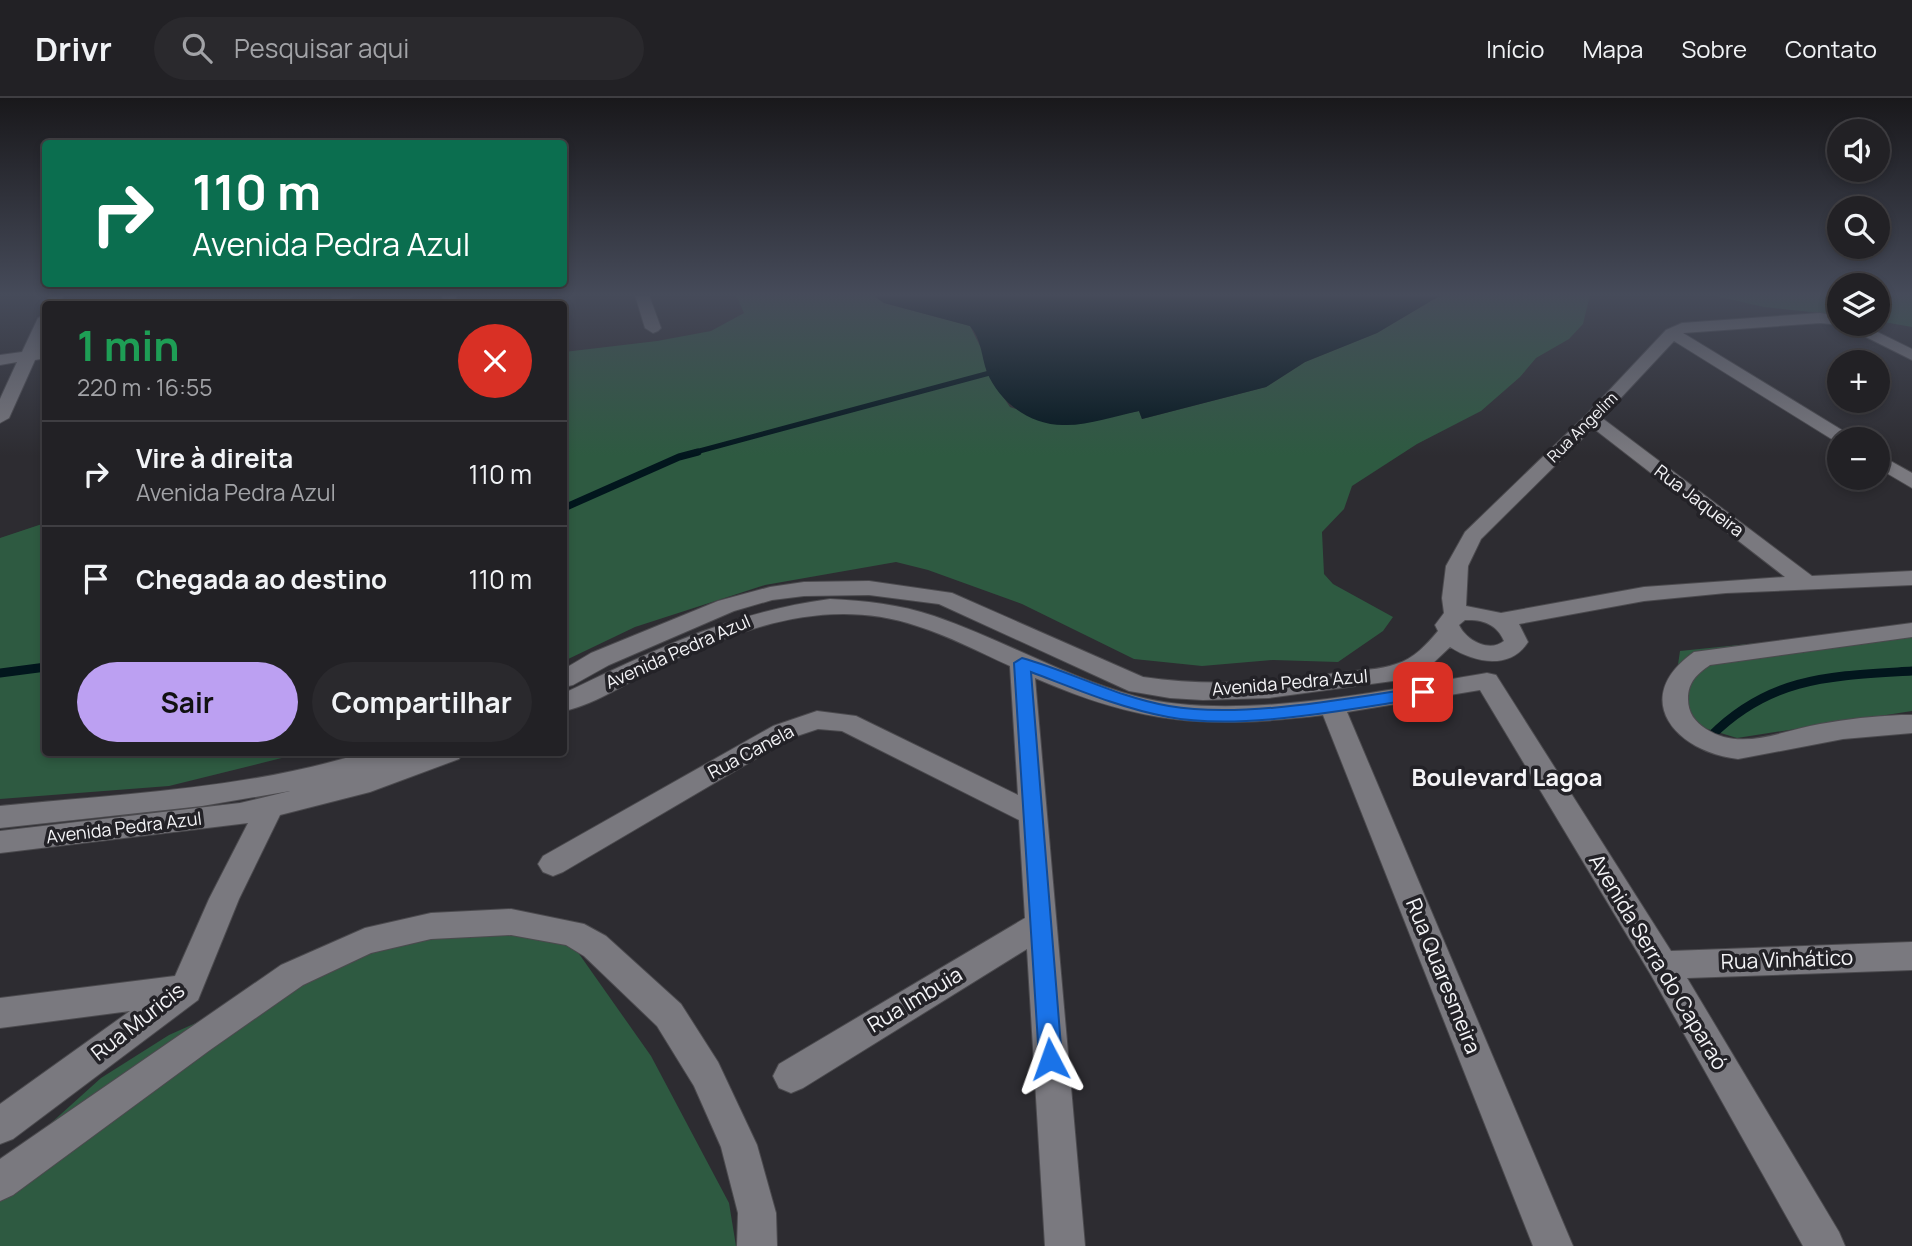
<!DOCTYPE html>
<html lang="pt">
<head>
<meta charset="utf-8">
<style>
  body { margin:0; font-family:Manrope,sans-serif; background:#2a292d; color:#f1f3f6; height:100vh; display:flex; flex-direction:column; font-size:26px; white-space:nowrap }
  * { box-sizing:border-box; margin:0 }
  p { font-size:23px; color:#a2a3a7 }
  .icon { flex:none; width:38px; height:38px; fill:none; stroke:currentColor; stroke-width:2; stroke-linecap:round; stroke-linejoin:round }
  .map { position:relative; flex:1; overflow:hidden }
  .panel { position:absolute; left:42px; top:203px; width:525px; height:455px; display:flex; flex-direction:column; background:#222125; border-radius:7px; box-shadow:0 4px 10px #0003,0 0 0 2px #3f3e42 }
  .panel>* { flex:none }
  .guide { position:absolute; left:42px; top:42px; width:525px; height:147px; border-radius:7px; box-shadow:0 4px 10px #0003,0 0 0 2px #3f3e42; background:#0b6e4f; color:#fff; overflow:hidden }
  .tools { position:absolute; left:1827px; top:21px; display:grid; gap:14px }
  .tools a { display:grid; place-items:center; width:63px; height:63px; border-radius:50%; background:#222125; box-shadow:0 4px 10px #0003,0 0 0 2px #3f3e42; font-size:35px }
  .pin { position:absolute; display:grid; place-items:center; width:60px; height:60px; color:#fff; margin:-30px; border-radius:14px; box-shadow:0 4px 10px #0006 }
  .me { position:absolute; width:77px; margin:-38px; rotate:356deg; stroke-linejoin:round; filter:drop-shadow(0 0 5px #0008) }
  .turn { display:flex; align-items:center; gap:24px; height:147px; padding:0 35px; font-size:32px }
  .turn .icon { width:91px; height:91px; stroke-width:2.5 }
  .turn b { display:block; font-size:49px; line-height:60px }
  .round { display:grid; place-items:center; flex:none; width:74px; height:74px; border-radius:37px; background:#2a292d }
  .summary { display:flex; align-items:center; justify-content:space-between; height:119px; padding:0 35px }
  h1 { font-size:42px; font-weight:700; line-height:52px; color:#1e9e55 }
  .button { display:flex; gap:14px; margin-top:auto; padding:14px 35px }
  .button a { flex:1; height:80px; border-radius:42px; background:#bca0f2; color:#111; font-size:28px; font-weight:700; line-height:80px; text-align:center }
  .button a+a { background:#2a292d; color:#f1f3f6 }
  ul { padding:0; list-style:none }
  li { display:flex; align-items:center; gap:21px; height:105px; padding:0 35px; border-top:2px solid #3f3e42 }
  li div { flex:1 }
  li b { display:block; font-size:26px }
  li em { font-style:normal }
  header { display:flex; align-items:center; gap:42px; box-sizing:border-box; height:98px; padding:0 35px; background:#222125; border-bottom:2px solid #3f3e42 }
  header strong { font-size:33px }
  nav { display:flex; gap:38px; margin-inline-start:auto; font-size:24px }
  .search { width:490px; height:63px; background:#2a292d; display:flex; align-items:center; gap:18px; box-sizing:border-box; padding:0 24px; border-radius:38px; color:#a2a3a7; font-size:26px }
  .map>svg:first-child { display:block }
  .green { fill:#2e5a41 }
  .water { fill:#02161d }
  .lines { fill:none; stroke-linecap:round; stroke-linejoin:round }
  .stream-far2 { stroke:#02161d; stroke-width:5 }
  .stream-far1 { stroke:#02161d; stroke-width:7 }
  .stream { stroke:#02161d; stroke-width:9 }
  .street-casing { stroke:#4b4a4e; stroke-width:2 }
  .street { fill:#7a797f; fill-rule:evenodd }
  .route { fill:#1a73e8; stroke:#114b97; stroke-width:2 }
  .labels { text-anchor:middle; stroke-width:7; stroke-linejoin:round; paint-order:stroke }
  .far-street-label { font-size:16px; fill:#f4f4f7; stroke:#232227 }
  .street-label { font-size:18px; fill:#f4f4f7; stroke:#232227 }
  .near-street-label { font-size:21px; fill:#f4f4f7; stroke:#232227 }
  .district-label { font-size:24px; font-weight:bold; fill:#f4f4f7; stroke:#232227 }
</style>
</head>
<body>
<header>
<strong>Drivr</strong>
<div class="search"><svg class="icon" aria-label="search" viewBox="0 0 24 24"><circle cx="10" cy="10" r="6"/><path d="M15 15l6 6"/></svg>Pesquisar aqui</div>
<nav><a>Início</a><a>Mapa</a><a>Sobre</a><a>Contato</a></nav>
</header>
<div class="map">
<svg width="1912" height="1148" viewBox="0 0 1912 1148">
  <rect width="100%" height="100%" fill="#2d2c31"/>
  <path class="green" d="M112 197H337L317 206H146Z
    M736 197H873L884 205 970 228 982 252 987 275 1010 309 1063 327 1139 313 1142 321 1266 289 1305 264 1377 235 1441 197H1590L1583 226 1569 241 1536 260 1520 279 1481 313 1417 346 1352 388 1344 411 1322 434 1324 476 1333 486 1393 519 1383 533 1338 564 1273 562 1202 568 1134 561 1022 506 928 472 896 464 765 487 635 529 564 563V254L657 243 711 233 744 215Z
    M1711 197H1839V217L1764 209Z
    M1878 197H1912V229L1878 223Z
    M45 425 46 654 302 655 169 688 0 701V440Z
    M1912 529V613L1737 640 1688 625 1674 594 1680 553Z
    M558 826 651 958 729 1105 736 1148H0V1071L101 980 169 937 377 844Z"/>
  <path class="water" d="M873 197H1441L1377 235 1305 264 1266 289 1142 321 1139 313C1115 318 1087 328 1063 327 1030 327 999 304 987 274 981 258 982 242 970 228L884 205Z"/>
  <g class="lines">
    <path class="stream-far2" d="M692 355 997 273"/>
    <path class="stream-far1" d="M564 410 679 359 698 354"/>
    <path class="stream" d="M0 575 46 569
      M1711 638C1771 578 1832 578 1912 573"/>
    <g class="street-casing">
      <path id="street" d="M49 197H64L59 206 46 207Z
        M336 197H355L340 206H323Z
        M442 197H456L457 206H443Z
        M635 197H649L661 230 658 233 653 235 645 230Z
        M1820 215 1839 218V226H1861L1912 251V262L1842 227 1820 225 1683 235 1850 337 1853 341H1839L1838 345 1674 243 1602 320 1812 478 1912 473V487L1726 495 1644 503 1519 526 1528 544C1510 572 1475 565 1450 549L1430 568 1400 582 1269 600 1203 602 1170 600 1129 593 939 506 869 497 804 498 772 502 734 513 609 567 573 587 564 589V571L591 555 718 503 770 489 804 484 869 483 952 495 1143 579C1210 589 1276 584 1343 574 1360 572 1380 572 1396 566 1414 561 1427 546 1438 533L1435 527 1444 515 1442 500 1446 468 1465 434 1586 317 1666 232 1682 225ZM1593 330 1785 479 1644 489 1501 515 1466 508 1468 468 1481 441ZM1465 522C1482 521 1497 526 1504 543 1489 555 1466 542 1459 527Z
        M46 216V238L40 251 46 252V260L35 262 9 320 0 325V301L17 264 0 267V257L22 254 38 220Z
        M1878 356 1912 375V390L1878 370Z
        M830 501C865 503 899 506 934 518 1002 541 1065 579 1135 598 1234 625 1386 592 1487 575L1496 577 1671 853 1912 844V872L1687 880 1839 1134 1845 1148H1803L1651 877 1480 592 1347 614 1573 1148H1533L1323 617C1208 631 1143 627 1035 580L1085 1148H1045L1027 851 803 990 791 995 779 990 773 978 779 966 1025 820 1019 722 842 633 818 631 791 640 563 774 553 778 543 774 538 766 543 758 773 628 817 613 856 618 1018 697 1010 568C979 554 949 538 917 528 829 498 745 529 665 566 632 581 598 606 564 613V595C655 552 727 515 830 501Z
        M1912 525V539L1710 567C1697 576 1688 584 1688 601 1688 615 1695 624 1706 631 1741 654 1784 632 1820 626 1847 621 1874 618 1901 617H1912V635L1843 641 1738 661C1675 654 1629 600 1694 554Z
        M366 654H412L410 658 421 654H463L459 661 370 694 280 717 239 801 198 902 13 1041 0 1046V1006L130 913 0 930V900L175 878 209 801 248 725 0 755V733L240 705 290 693 202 708 0 730V708C122 696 248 691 366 654Z
        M511 811 584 826 606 838 681 906 718 964 757 1047 776 1115 777 1148H737L738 1115 721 1049 694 988 657 928 584 858 566 847 511 837 431 841 371 855 303 887 210 952 13 1097 0 1103V1061L281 867 365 830 431 815Z"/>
    </g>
    <use href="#street" class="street"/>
  </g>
  <linearGradient id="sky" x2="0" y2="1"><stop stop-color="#19181b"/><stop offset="0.55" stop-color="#464b5a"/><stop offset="1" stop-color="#464b5a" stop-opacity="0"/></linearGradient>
  <rect width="1912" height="358" fill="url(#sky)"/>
  <path class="route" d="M1022 560C1072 574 1117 599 1169 608 1243 621 1347 600 1423 589L1431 594 1423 600C1349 611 1241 633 1168 619 1120 610 1076 591 1031 574L1062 961 1058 968 1050 971 1042 968 1039 961 1014 565Z"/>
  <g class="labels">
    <g class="far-street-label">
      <text transform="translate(1582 329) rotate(-45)" y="6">Rua Angelim</text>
    </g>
    <g class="street-label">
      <text transform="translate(1699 403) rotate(37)" y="6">Rua Jaqueira</text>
      <text transform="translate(678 554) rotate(-24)" y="6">Avenida Pedra Azul</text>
      <text transform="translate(1290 585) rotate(-5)" y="6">Avenida Pedra Azul</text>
      <text transform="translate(751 654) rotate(-28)" y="6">Rua Canela</text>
      <text transform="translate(124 730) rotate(-7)" y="6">Avenida Pedra Azul</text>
    </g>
    <g class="near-street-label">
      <text transform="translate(1787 862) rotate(-2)" y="7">Rua Vinhático</text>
      <text transform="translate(1658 864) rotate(59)" y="7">Avenida Serra do Caparaó</text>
      <text transform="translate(1443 878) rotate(68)" y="7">Rua Quaresmeira</text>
      <text transform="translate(915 902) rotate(-31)" y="7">Rua Imbuia</text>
      <text transform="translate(138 924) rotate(-38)" y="7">Rua Muricis</text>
    </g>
    <g class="district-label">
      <text x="1507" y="688">Boulevard Lagoa</text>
    </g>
  </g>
</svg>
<div class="tools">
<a><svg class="icon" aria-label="sound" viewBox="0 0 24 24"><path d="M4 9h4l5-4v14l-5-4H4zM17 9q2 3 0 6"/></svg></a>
<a><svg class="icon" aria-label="search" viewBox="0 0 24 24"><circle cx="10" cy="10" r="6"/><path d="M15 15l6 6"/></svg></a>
<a><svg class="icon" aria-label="layers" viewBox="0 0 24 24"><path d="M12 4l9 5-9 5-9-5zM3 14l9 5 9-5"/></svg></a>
<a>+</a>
<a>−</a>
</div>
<div class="pin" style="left:1423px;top:594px;background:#d93025"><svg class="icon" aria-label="arrive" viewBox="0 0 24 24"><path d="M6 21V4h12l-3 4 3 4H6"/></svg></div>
<svg class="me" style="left:1050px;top:961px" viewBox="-20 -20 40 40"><path d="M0-17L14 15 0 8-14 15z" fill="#1a73e8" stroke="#fff" stroke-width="4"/></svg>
<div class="guide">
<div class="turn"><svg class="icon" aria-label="right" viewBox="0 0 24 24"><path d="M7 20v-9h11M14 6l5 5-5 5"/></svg><div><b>110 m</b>Avenida Pedra Azul</div></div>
</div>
<section class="panel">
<div class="summary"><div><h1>1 min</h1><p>220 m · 16:55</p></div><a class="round" style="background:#d93025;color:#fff"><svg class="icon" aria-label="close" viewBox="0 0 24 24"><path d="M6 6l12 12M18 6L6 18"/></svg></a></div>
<ul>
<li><svg class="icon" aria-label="right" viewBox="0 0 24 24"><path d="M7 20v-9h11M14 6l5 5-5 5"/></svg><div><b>Vire à direita</b><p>Avenida Pedra Azul</p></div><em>110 m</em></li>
<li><svg class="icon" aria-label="arrive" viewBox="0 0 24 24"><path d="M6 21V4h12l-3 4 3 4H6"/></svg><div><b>Chegada ao destino</b></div><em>110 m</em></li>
</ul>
<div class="button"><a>Sair</a><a>Compartilhar</a></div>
</section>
</div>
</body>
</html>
